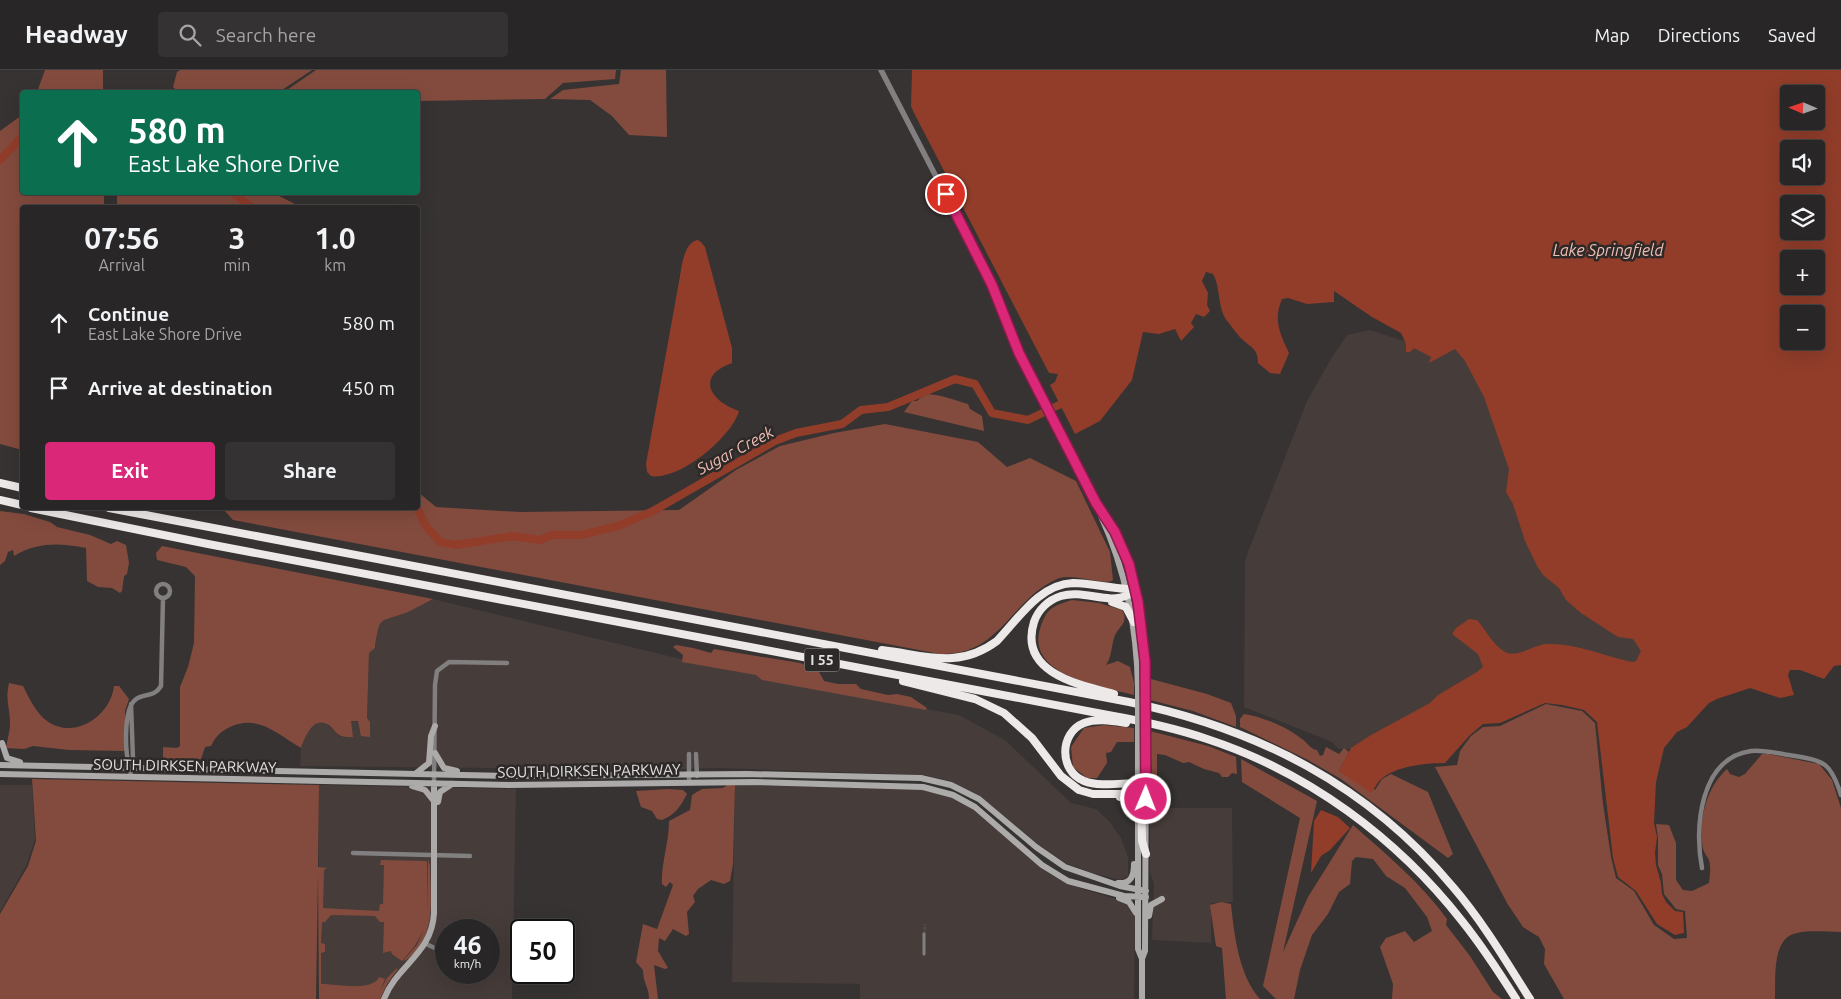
<!DOCTYPE html>
<html lang="en">
<head>
<meta charset="utf-8">
<style>
  body { margin:0; font-family:Ubuntu,sans-serif; background:#343232; color:#f1f3f6; height:100vh; display:flex; flex-direction:column; font-size:19px; white-space:nowrap }
  * { box-sizing:border-box; margin:0 }
  p { font-size:16px; color:#a5a5a7 }
  .icon { flex:none; width:28px; height:28px; fill:none; stroke:currentColor; stroke-width:2; stroke-linecap:round; stroke-linejoin:round }
  .map { position:relative; flex:1; overflow:hidden }
  .drawer { position:absolute; left:20px; top:135px; width:400px; height:305px; display:flex; flex-direction:column; background:#282626; border-radius:5px; box-shadow:0 5px 20px #0002,0 0 0 1px #444343 }
  .drawer>* { flex:none }
  .top-card { position:absolute; left:20px; top:20px; width:400px; height:105px; border-radius:5px; box-shadow:0 5px 20px #0002,0 0 0 1px #444343; background:#0b6e4f; color:#fff; overflow:hidden }
  .needle { width:32px; rotate:272deg }
  .controls { position:absolute; left:1780px; top:15px; display:grid; gap:10px }
  .controls a { display:grid; place-items:center; width:45px; height:45px; border-radius:5px; background:#282626; box-shadow:0 5px 20px #0002,0 0 0 1px #444343; font-size:25px }
  .speed { position:absolute; left:435px; top:849px; display:flex; gap:10px; font-size:25px; font-weight:700; text-align:center }
  .speed>* { display:grid; place-content:center; width:65px; height:65px; border-radius:50%; background:#282626; box-shadow:0 5px 20px #0002,0 0 0 1px #444343; line-height:1 }
  .speed small { font-size:12px; font-weight:400 }
  .speed .limit { border:2px solid #111; border-radius:8px; background:#fff; color:#111 }
  .pin { position:absolute; display:grid; place-items:center; width:42px; height:42px; color:#fff; margin:-21px; border:2px solid #fff; border-radius:50%; box-shadow:0 1px 5px #0007 }
  .me { position:absolute; width:55px; margin:-28px; rotate:1deg; stroke-linejoin:round; filter:drop-shadow(0 0 4px #0008) }
  .turn { display:flex; align-items:center; gap:18px; height:105px; padding:0 25px; font-size:22px }
  .turn .icon { width:65px; height:65px; stroke-width:2.5 }
  .turn b { display:block; font-size:35px; line-height:42px }
  .eta { display:flex; justify-content:space-evenly; align-items:center; height:85px; text-align:center }
  .eta b { font-size:30px; font-weight:600; line-height:35px }
  .primary-button { display:flex; gap:10px; margin-top:auto; padding:10px 25px }
  .primary-button a { flex:1; height:58px; border-radius:5px; background:#db2777; color:#fff; font-size:20px; font-weight:600; line-height:58px; text-align:center }
  .primary-button a+a { background:#343232; color:#f1f3f6 }
  ul { padding:0; list-style:none }
  li { display:flex; align-items:center; gap:15px; height:65px; padding:0 25px }
  li div { flex:1 }
  li b { display:block; font-size:19px }
  li em { font-style:normal }
  header { display:flex; align-items:center; gap:30px; box-sizing:border-box; height:70px; padding:0 25px; background:#282626; border-bottom:1px solid #444343 }
  header strong { font-size:24px }
  nav { display:flex; gap:28px; margin-inline-start:auto; font-size:18px }
  .search { width:350px; height:45px; background:#343232; display:flex; align-items:center; gap:12px; box-sizing:border-box; padding:0 18px; border-radius:5px; color:#a5a5a7; font-size:19px }
  .map>svg:first-child { display:block }
  .built { fill:#463c3a; fill-rule:evenodd }
  .green { fill:#834b3e }
  .water { fill:#913d2a; fill-rule:evenodd }
  .lines { fill:none; stroke-linecap:round; stroke-linejoin:round }
  .river { stroke:#913d2a; stroke-width:8 }
  .pedestrian-tunnel { stroke:#504d4c; stroke-width:3; stroke-dasharray:3 1.5; stroke-linecap:butt }
  .pedestrian { stroke:#817f7f; stroke-width:3 }
  .minor { stroke:#817f7f; stroke-width:4.5 }
  .tertiary { stroke:#817f7f; stroke-width:5.5 }
  .secondary { stroke:#adaaaa; stroke-width:6 }
  .motorway { stroke:#ede9e8; stroke-width:8 }
  .secondary-bridge { stroke:#adaaaa; stroke-width:6 }
  .route-casing { stroke:#8e194d; stroke-width:12 }
  .route { stroke:#db2777; stroke-width:9 }
  .labels { text-anchor:middle; stroke-width:5; stroke-linejoin:round; paint-order:stroke }
  .shield { fill:#2c2928; stroke:#aba9a9; stroke-width:1 }
  .shield-label { font-size:14px; font-weight:bold; fill:#e2e0e0 }
  .street-label { font-size:15px; fill:#e2e0e0; stroke:#2c2928 }
  .water-label { font-size:16px; font-style:italic; fill:#f1bfb3; stroke:#2c2928 }
</style>
</head>
<body>
<header>
<strong>Headway</strong>
<div class="search"><svg class="icon" aria-label="search" viewBox="0 0 24 24"><circle cx="10" cy="10" r="6"/><path d="M15 15l6 6"/></svg>Search here</div>
<nav><a>Map</a><a>Directions</a><a>Saved</a></nav>
</header>
<div class="map">
<svg width="1841" height="929" viewBox="0 0 1841 929">
  <rect width="100%" height="100%" fill="#363332"/>
  <path class="built" d="M1370 260 1416 275 1457 274 1648 570 1640 600 1359 679H1339L1332 672 1244 637 1245 492 1248 482 1307 331 1332 287 1347 265Z
    M433 529 685 590 872 629 959 645 1005 670 1071 733 1096 739 1109 751 1121 768 1128 787V806L1120 810 1092 803 1068 794 1039 775 979 725 950 711 924 705 719 698 655 700 300 696 301 678 306 663 311 656 320 652 327 653 339 666 353 667 350 651 370 652 367 648 369 582 375 578 378 557 386 547 407 542Z
    M0 715H32L35 770 26 796 0 842Z
    M319 715 516 719 512 929H319ZM446 860H489V902H446Z
    M735 715 920 719 956 729 970 737 1050 804 1082 819 1126 832 1134 841 1135 848 1134 929H860V914L732 912Z
    M1150 738H1232L1233 832 1211 833V873L1152 870 1154 814 1150 802Z"/>
  <path class="green" d="M45 0H103V22H37Z
    M180 0H312L279 22H178L173 17 177 2Z
    M316 0H616L615 9 563 13 545 29 418 31V22H284Z
    M621 0H666L667 67 629 65 612 46 590 30 550 29 563 20 619 14Z
    M22 45V122L104 123V137L22 138V380L0 374V61Z
    M117 123H273L301 137H117Z
    M925 324C939 324 954 330 968 334L970 339 982 346 984 361 904 342 912 331H917Z
    M885 354 978 372 1007 397 1030 388 1076 411 1110 482 1113 510C1105 517 1074 502 1057 509 1011 529 1000 586 940 584L233 450 222 438H418V422L436 437 520 442 679 440 736 400 780 376 834 363Z
    M0 441 24 444 50 452 57 457 90 465 111 474 117 471 126 475 129 493 127 504 124 506 122 521 120 523 112 518 98 517 87 511 86 478C59 473 38 472 14 486L13 480 8 482 5 491 0 495Z
    M162 476 433 529C425 533 416 538 408 542 379 553 380 544 375 578L369 583 367 648 370 652V667L361 666 358 651H351L353 667C349 667 344 667 341 666 336 664 333 658 329 655 313 645 305 667 301 678 277 664 258 644 230 657 220 662 216 666 211 676L205 677 201 689 178 693 163 690V677L177 678 180 676V617L188 597 194 573 195 506 186 497 157 490 156 483Z
    M1072 530 1099 533 1122 540C1130 553 1117 557 1114 568 1111 578 1112 586 1106 595L1118 591 1130 597 1134 613V625C1103 617 1026 606 1040 559 1046 539 1052 536 1072 530Z
    M676 575 693 578 711 583 714 579 800 593 818 600 824 611 838 614H856L861 619 888 625 897 624 911 627 927 638 926 640 762 610 756 605 682 592 683 585 673 577Z
    M1151 609 1207 624 1231 633 1236 646V657L1193 641 1150 630Z
    M9 613 23 616C29 628 36 643 47 651 75 671 111 645 114 616H119L129 629 125 641V681L69 680 33 676 24 679 6 678C7 670 10 662 10 654 10 637 5 631 9 613Z
    M1546 634 1582 641 1595 653 1603 734 1611 787 1616 808 1634 821 1654 855 1674 869 1687 868 1685 841 1676 839 1664 824 1662 804 1658 795V768L1656 754 1669 755 1676 773V810L1683 820 1692 821 1709 813C1710 806 1711 797 1709 790 1707 786 1704 783 1703 779 1698 751 1706 718 1727 699L1730 704 1739 707 1745 704 1762 684H1768L1819 694 1832 710 1841 738V862C1827 862 1811 860 1797 863 1771 867 1776 910 1775 929H1564L1544 894 1545 879 1539 867 1523 857 1507 833 1435 697 1457 695 1460 681 1471 666 1483 657 1500 656Z
    M1244 644C1263 647 1287 657 1302 669 1308 673 1310 679 1317 680L1320 686 1323 685 1326 677 1339 684 1344 678 1349 682 1339 701 1375 720 1382 709 1391 704 1428 722 1453 784 1448 788 1341 709 1308 690 1240 657V649Z
    M1104 655 1134 658V672H1117L1111 682 1106 683 1107 693 1097 708H1087L1073 697 1071 677 1084 658Z
    M1150 661 1208 676 1236 687 1237 704 1232 703 1228 707H1222L1219 703 1204 699 1189 692 1183 693 1165 685 1157 684V710L1152 712Z
    M1241 689 1317 731 1283 882 1308 827 1353 755C1386 784 1421 813 1447 849L1446 855 1470 886 1493 922 1502 929H1392L1393 914 1380 877 1386 868 1405 861 1414 872 1432 861 1427 847 1405 818 1386 806 1373 789 1356 787 1352 791 1350 814 1339 822 1328 844 1312 865 1300 900 1294 929H1276L1263 916 1300 748 1242 712Z
    M32 709 319 715 318 797 327 798 324 800 323 838 379 841 380 834H383L384 795H380L381 790 427 791V843L428 790 430 796C430 825 436 859 415 882 411 886 408 890 403 891L417 875 424 860 414 877 402 891 392 884 391 881 383 883 384 852H380L375 846 331 845 325 852H322L321 873 325 874V882L321 883V914C336 914 373 922 379 907L385 909 380 921 387 908 397 898V900L387 914 380 929H319L318 803 316 929H0V844L28 796 36 771Z
    M727 715H735L733 794 730 811 724 814 711 810 698 819 693 826 695 832 687 842 689 864 686 866 673 859 665 871 659 868 658 881 668 898 665 899 654 895 658 929H649C649 916 643 914 643 900L636 892 643 854 657 859 673 815 670 812 666 817 662 814C661 793 669 773 669 751L690 740 692 725 702 719 723 718Z
    M668 719 683 720 687 724C680 737 676 744 662 750L657 749 652 741 641 737 636 721Z
    M1221 832 1231 834C1234 864 1239 906 1260 929H1226L1222 878 1216 876 1210 835Z"/>
  <path class="water" d="M912 0H1841V595L1834 596 1824 609 1800 600H1790L1788 605 1794 625 1780 628 1750 618 1717 629 1709 633 1687 657 1677 662 1664 678 1656 712 1654 753 1657 767 1655 783 1656 795 1661 813 1662 824 1666 832 1675 841 1683 842 1684 863 1675 865 1657 854 1636 821 1618 807 1613 788 1597 652 1584 640 1562 635 1545 633 1500 653 1483 654 1470 665 1445 693C1426 693 1395 696 1380 710 1376 714 1375 719 1371 723L1339 701 1351 678 1371 665 1430 633 1438 625 1477 602 1483 597 1478 584 1452 564 1456 558 1469 549 1477 550C1486 560 1493 575 1505 582 1517 588 1534 575 1546 574 1578 573 1602 586 1633 592L1636 591 1641 581 1633 569 1618 567 1581 543 1566 530 1559 518 1543 505 1537 496 1525 471 1513 434 1506 422 1509 399 1484 327 1465 291 1455 279 1429 293 1431 287 1414 278 1410 282H1406V274L1401 263 1372 247 1334 221V232L1307 234 1288 228 1282 229C1273 250 1280 264 1289 283L1280 304 1270 303 1258 293C1258 278 1251 278 1242 269 1239 267 1230 254 1227 251 1217 237 1221 218 1213 204L1206 202 1202 211 1208 223 1207 235 1210 241 1204 247 1196 244 1191 253 1194 257 1181 271 1175 259 1159 264 1143 262 1132 310 1100 351 1075 364 1050 315 1055 312 1058 304 1049 303 914 43 911 36ZM1789 24H1816V51H1789ZM1789 79H1816V106H1789ZM1789 134H1816V161H1789ZM1789 189H1816V216H1789ZM1789 244H1816V271H1789Z
    M697 170 700 171 705 177 732 278V293C695 306 710 331 739 341 732 367 679 411 651 406L647 402 646 394 680 206C682 194 684 174 697 170Z
    M1321 740 1338 747 1350 758 1330 780 1321 786 1311 803 1314 751Z"/>
  <g class="lines">
    <path class="river" d="M0 90 22 67
      M231 122 253 138
      M417 438 426 456 440 472 457 475 512 466 540 470 552 465H581L618 456 653 441 775 371 796 363 842 354 861 340 888 337 955 309 975 314 992 343 1028 350 1063 333"/>
    <path class="pedestrian-tunnel" d="M924 864 925 854"/>
    <path class="pedestrian" d="M924 884V864"/>
    <path class="minor" d="M156 521a7 7 0 1 1 14 0a7 7 0 1 1-14 0Z
      M689 684V712
      M696 684 697 706
      M130 698C125 685 123 640 135 630 144 622 153 629 161 616L163 528
      M130 707 133 689 131 634
      M434 713 435 615 437 601 449 592 507 593
      M353 783 470 786
      M1702 798C1694 758 1700 688 1751 681 1764 680 1777 683 1789 685 1823 691 1830 690 1841 725
      M426 874 446 883"/>
    <path class="tertiary" d="M881 0 992 215 1019 283 1069 380"/>
    <path class="secondary" d="M1069 380 1097 433 1115 462 1129 494 1142 556 1146 621
      M1101 446C1126 501 1137 558 1138 619
      M2 673 7 688 20 692
      M435 683 444 698 457 701
      M0 695 509 706 747 704 921 708 951 715 979 729 1036 777 1065 797 1120 816 1146 821
      M0 704 509 715 753 712 923 717 953 725 975 737 1042 795 1068 811 1124 826 1146 827
      M415 704 429 693 431 666 435 656
      M412 716 425 720 433 730
      M1138 717V668
      M438 732 440 722 452 714
      M1138 745V879L1142 889
      M1118 813C1131 814 1134 806 1134 794
      M1119 828 1129 832 1136 843
      M1149 846 1151 835 1162 829
      M384 929C397 895 432 884 434 843V713
      M1142 929V889L1145 881 1146 670"/>
    <path class="motorway" d="M0 413 22 418
      M0 430 22 435
      M31 438 208 474 1108 645C1142 651 1175 658 1207 669 1308 702 1397 768 1462 851 1482 876 1499 902 1516 929
      M109 438 1129 632C1258 659 1368 715 1453 817 1483 852 1506 891 1530 929
      M1112 532 1126 537 1134 552
      M882 580C925 585 958 600 997 571 1018 549 1040 514 1073 513 1090 513 1109 518 1127 519
      M903 611 975 629 1004 643 1032 668 1061 706 1079 720 1093 724H1124L1138 720 1146 706
      M1114 624C1080 615 1018 603 1034 552 1038 540 1048 530 1061 526 1084 519 1107 535 1128 525
      M1126 653C1113 651 1097 648 1084 653 1059 663 1059 701 1084 711 1099 717 1121 713 1138 713L1141 717 1142 771 1146 784
      M1120 727 1132 731 1138 741"/>
    <path class="secondary-bridge" d="M1138 668V619
      M1146 670V621"/>
  </g>
  <g class="lines">
    <g class="route-casing">
      <path id="route" d="M946 124 992 215 1019 283 1096 433 1115 462 1129 494 1138 532 1145 591 1146 729"/>
    </g>
    <use href="#route" class="route"/>
  </g>
  <g class="labels">
    <rect class="shield" x="804.5" y="578.5" width="35" height="23" rx="4"/>
    <g class="shield-label">
      <text x="822" y="595">I 55</text>
    </g>
    <g class="street-label">
      <text transform="translate(185 696) rotate(1)" y="5">SOUTH DIRKSEN PARKWAY</text>
      <text transform="translate(589 701) rotate(-1)" y="5">SOUTH DIRKSEN PARKWAY</text>
    </g>
    <g class="water-label">
      <text x="1608" y="186">Lake Springfield</text>
      <text transform="translate(735 380) rotate(-28)" y="6">Sugar Creek</text>
    </g>
  </g>
</svg>
<div class="controls">
<a><svg class="needle" viewBox="-14 -14 28 28"><path d="M0-13l5 13h-10z" fill="#e53935"/><path d="M0 13l5-13h-10z" fill="#a5a5a7"/></svg></a>
<a><svg class="icon" aria-label="sound" viewBox="0 0 24 24"><path d="M4 9h4l5-4v14l-5-4H4zM17 9q2 3 0 6"/></svg></a>
<a><svg class="icon" aria-label="layers" viewBox="0 0 24 24"><path d="M12 4l9 5-9 5-9-5zM3 14l9 5 9-5"/></svg></a>
<a>+</a>
<a>−</a>
</div>
<div class="speed"><div>46<small>km/h</small></div><div class="limit">50</div></div>
<div class="pin" style="left:946px;top:124px;background:#d93025"><svg class="icon" aria-label="arrive" viewBox="0 0 24 24"><path d="M6 21V4h12l-3 4 3 4H6"/></svg></div>
<svg class="me" style="left:1146px;top:729px" viewBox="-20 -20 40 40"><circle r="17" fill="#db2777" stroke="#fff" stroke-width="3"/><path d="M0-11L8 9 0 5-8 9z" fill="#fff"/></svg>
<div class="top-card">
<div class="turn"><svg class="icon" aria-label="ahead" viewBox="0 0 24 24"><path d="M12 20V5M6 11l6-6 6 6"/></svg><div><b>580 m</b>East Lake Shore Drive</div></div>
</div>
<section class="drawer">
<div class="eta">
<div><b>07:56</b><p>Arrival</p></div>
<div><b>3</b><p>min</p></div>
<div><b>1.0</b><p>km</p></div>
</div>
<ul>
<li><svg class="icon" aria-label="ahead" viewBox="0 0 24 24"><path d="M12 20V5M6 11l6-6 6 6"/></svg><div><b>Continue</b><p>East Lake Shore Drive</p></div><em>580 m</em></li>
<li><svg class="icon" aria-label="arrive" viewBox="0 0 24 24"><path d="M6 21V4h12l-3 4 3 4H6"/></svg><div><b>Arrive at destination</b></div><em>450 m</em></li>
</ul>
<div class="primary-button"><a>Exit</a><a>Share</a></div>
</section>
</div>
</body>
</html>
